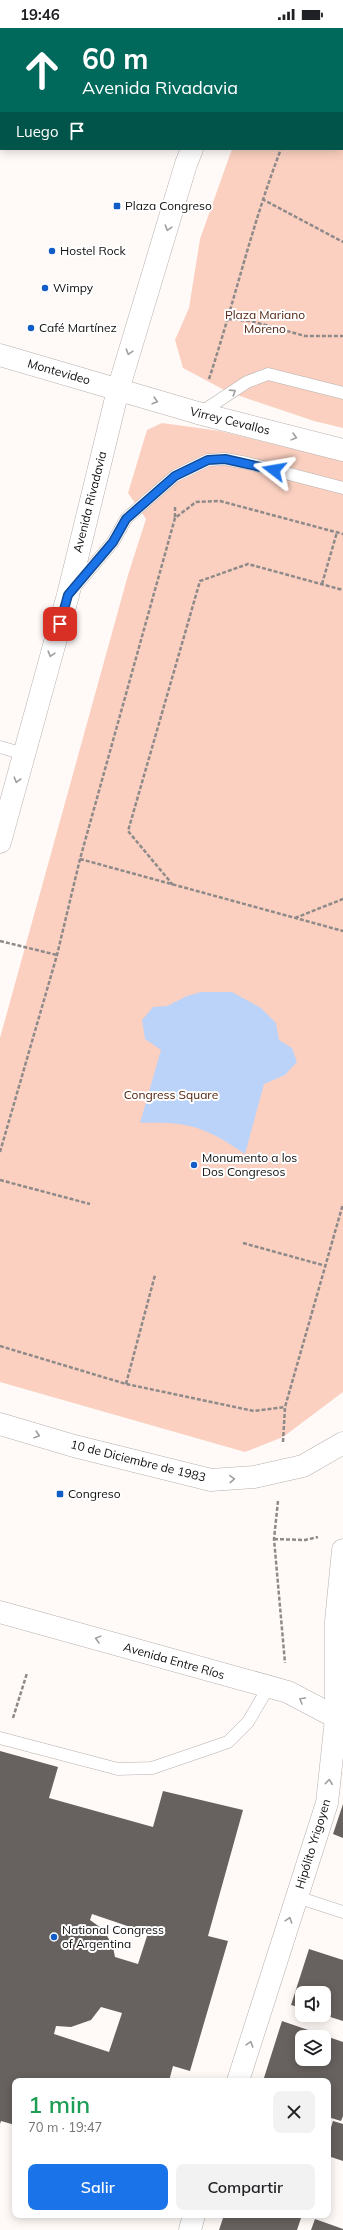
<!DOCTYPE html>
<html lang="es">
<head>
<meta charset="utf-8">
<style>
  body { margin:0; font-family:Mulish,sans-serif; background:#f2f2f2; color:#202124; height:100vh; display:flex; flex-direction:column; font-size:15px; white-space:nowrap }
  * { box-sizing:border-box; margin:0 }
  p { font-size:13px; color:#757577 }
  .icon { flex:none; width:22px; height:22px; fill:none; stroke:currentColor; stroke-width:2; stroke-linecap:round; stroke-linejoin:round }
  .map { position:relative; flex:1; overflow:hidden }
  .sheet { position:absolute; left:12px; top:2050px; width:319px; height:140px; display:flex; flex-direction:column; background:#fff; border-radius:8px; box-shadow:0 2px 10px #0003 }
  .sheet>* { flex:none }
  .guide { position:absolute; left:0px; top:0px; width:343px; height:122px; box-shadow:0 2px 10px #0003; background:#00695c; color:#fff; overflow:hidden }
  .fabs { position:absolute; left:295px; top:1958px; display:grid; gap:8px }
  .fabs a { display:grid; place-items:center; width:36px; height:36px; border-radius:8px; background:#fff; box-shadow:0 2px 10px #0003; font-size:20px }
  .pin { position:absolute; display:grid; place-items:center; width:34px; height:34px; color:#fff; margin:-17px; border-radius:8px; box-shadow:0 2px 6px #0006 }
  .me { position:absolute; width:44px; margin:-22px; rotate:284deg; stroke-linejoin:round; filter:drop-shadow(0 0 3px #0008) }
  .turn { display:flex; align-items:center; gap:14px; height:84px; padding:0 16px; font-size:18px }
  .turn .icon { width:52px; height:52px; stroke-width:2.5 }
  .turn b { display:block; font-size:28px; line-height:34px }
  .then { display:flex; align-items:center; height:38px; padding:0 16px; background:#0003; gap:8px; font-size:15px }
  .round { display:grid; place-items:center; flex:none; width:42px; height:42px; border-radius:8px; background:#f2f2f2 }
  .headline { display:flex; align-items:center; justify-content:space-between; height:68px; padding:0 16px }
  h1 { font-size:24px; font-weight:600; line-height:30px; color:#1e9e55 }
  .action { display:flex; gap:8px; margin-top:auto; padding:8px 16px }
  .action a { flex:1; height:46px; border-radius:8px; background:#1a73e8; color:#fff; font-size:16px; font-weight:600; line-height:46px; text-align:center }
  .action a+a { background:#f2f2f2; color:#202124 }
  .status { display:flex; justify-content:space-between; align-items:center; height:28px; padding:0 20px; background:#fff; direction:ltr }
  .status svg { height:11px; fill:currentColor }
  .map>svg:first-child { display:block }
  .green { fill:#fbd0c0 }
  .water { fill:#bbd3f9 }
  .building { fill:#67615f; fill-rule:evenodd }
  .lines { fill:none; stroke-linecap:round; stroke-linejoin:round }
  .lane-casing { stroke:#b6b0ae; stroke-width:13 }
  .street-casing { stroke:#b6b0ae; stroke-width:23 }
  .secondary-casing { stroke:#b6b0ae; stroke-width:23 }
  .primary-casing { stroke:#b6b0ae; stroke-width:23 }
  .path { stroke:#8e8a89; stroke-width:2.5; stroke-dasharray:4 2; stroke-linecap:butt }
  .lane { stroke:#fff; stroke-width:12 }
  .street { stroke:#fff; stroke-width:22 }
  .secondary { stroke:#fff; stroke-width:22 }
  .primary { stroke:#fff; stroke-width:22 }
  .oneway { stroke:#9f9f9e }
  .route-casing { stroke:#114b97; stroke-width:10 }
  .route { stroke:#1a73e8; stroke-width:7 }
  .poi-dot { fill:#115cc6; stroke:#fff; stroke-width:1.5 }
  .labels { text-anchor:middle; stroke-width:4; stroke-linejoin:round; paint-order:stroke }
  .poi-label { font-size:12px; fill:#100e0d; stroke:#fff; text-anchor:start }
  .park-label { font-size:12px; fill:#51220f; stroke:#fff }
  .street-label { font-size:12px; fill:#100e0d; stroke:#fff }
</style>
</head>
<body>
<div class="status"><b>19:46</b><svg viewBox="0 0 49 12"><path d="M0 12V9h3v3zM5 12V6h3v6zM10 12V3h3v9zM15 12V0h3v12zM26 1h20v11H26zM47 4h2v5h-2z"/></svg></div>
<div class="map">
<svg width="343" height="2202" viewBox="0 0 343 2202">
  <rect width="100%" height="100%" fill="#fffaf8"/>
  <path class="green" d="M318 0H343V400L314 393 228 364 183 340 175 312 189 280 200 211 232 121H342V1Z
    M162 395 220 403 343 433V1364L283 1409 245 1424 0 1354V1010L128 547 146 491 128 465 147 402Z"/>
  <path class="water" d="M201 964H232L261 980 276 995 279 1012 292 1020 297 1034 285 1047 264 1056 245 1126C206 1099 188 1093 140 1095L161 1022 145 1011 142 992 153 979 167 978 187 968Z"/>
  <path class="building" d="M0 1723 58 1739 49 1770 153 1799 163 1763 243 1782 208 1908 228 1913 190 2043 173 2038 169 2053H15V2097L1 2093 0 2096ZM92 1886 148 1905 138 1936 115 1929 113 1919 104 1902 90 1892ZM101 1979 122 1985 109 2024 54 2006 56 1998 71 1999 91 1992Z
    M343 1776V1810L333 1806Z
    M309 1921 343 1932V1993L324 1987V1965H302V1980L291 1977Z
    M282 1993 343 2014V2088L341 2093 328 2089V2053H263ZM302 2009H324V2031H302Z
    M333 2093 343 2096V2133L328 2128V2109Z
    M224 2187H302L297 2202H219Z
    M315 2191 343 2201V2202H311Z"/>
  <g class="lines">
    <g class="lane-casing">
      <path id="lane" d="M200 385 247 354 268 346 343 365
        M74 560 113 514 126 491 145 474 175 448 208 432 225 431 247 435 343 460
        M0 719 24 726
        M0 1710 118 1741 152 1740 228 1714 248 1694 268 1660
        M297 1869 343 1884"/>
    </g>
    <g class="street-casing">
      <path id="street" d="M0 327 198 385 343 422
        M238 2053 327 1775 336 1691
        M190 2202 194 2187"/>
    </g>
    <g class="secondary-casing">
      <path id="secondary" d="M192 1V0
        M0 1396 74 1418 211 1452 254 1449 303 1438 343 1415
        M0 1584 288 1664 343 1693
        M336 1691V1593L343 1522"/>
    </g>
    <g class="primary-casing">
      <path id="primary" d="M266 1 267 0
        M0 814 68 567 118 362 186 136 192 121"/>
    </g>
    <path class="path" d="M342 1 343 0
      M342 50H343
      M262 171 343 214
      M228 291 251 293 305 308H343
      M209 351C234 275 252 196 281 121
      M175 479V490
      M322 556 337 504
      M80 831 343 903
      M173 857 128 803 200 553 248 536 343 562
      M295 890 343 871
      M0 913 57 927
      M0 1124 57 927 80 831 175 490 196 474 220 473 343 506
      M0 1152 90 1176
      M243 1215 326 1238
      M0 1318 126 1356 254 1383 285 1379
      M126 1356 155 1247
      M283 1414 285 1379 343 1176
      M278 1473 274 1511 285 1635
      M274 1511 305 1512 318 1509
      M13 1690 27 1645"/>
    <use href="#lane" class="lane"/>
    <use href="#street" class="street"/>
    <use href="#secondary" class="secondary"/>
    <use href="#primary" class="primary"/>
  </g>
  <defs><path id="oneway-chevron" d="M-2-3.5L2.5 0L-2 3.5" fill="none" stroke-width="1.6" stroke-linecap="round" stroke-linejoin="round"/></defs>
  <g class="oneway">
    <use href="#oneway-chevron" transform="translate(168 200) rotate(107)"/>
    <use href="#oneway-chevron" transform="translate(129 324) rotate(107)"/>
    <use href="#oneway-chevron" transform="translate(233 364) rotate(-33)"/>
    <use href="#oneway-chevron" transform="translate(155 373) rotate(16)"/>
    <use href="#oneway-chevron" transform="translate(294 409) rotate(15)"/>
    <use href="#oneway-chevron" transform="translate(51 626) rotate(106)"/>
    <use href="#oneway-chevron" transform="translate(17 752) rotate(105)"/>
    <use href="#oneway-chevron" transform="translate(37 1407) rotate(17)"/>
    <use href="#oneway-chevron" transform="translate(232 1451) rotate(-3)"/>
    <use href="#oneway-chevron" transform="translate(98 1611) rotate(-165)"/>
    <use href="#oneway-chevron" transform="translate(302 1672) rotate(-150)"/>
    <use href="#oneway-chevron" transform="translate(329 1754) rotate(-84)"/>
    <use href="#oneway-chevron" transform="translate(289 1892) rotate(-72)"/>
    <use href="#oneway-chevron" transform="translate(250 2016) rotate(-72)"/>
  </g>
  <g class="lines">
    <g class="route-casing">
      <path id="route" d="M60 596 68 567 113 514 126 491 175 448 208 432 225 431 274 442"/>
    </g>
    <use href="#route" class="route"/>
  </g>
  <g class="poi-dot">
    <rect x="113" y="174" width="8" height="8" rx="2"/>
    <circle cx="52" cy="223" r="4"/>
    <circle cx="45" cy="260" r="4"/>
    <circle cx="31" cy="300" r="4"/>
    <circle cx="194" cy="1137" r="4"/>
    <rect x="56" y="1462" width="8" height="8" rx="2"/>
    <circle cx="54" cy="1909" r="4"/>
  </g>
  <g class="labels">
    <g class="poi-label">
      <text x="125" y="182">Plaza Congreso</text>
      <text x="60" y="227">Hostel Rock</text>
      <text x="53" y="264">Wimpy</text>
      <text x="39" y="304">Café Martínez</text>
      <text x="202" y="1134">Monumento a los<tspan x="202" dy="14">Dos Congresos</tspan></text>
      <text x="68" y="1470">Congreso</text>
      <text x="62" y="1906">National Congress<tspan x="62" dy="14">of Argentina</tspan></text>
    </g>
    <g class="park-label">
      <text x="265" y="291">Plaza Mariano<tspan x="265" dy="14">Moreno</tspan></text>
      <text x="171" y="1071">Congress Square</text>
    </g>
    <g class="street-label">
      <text transform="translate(59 344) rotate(16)" y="4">Montevideo</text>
      <text transform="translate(230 393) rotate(14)" y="4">Virrey Cevallos</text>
      <text transform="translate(90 474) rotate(-76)" y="4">Avenida Rivadavia</text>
      <text transform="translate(138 1433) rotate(14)" y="4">10 de Diciembre de 1983</text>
      <text transform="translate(174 1633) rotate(16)" y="4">Avenida Entre Ríos</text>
      <text transform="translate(313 1816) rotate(-73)" y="4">Hipólito Yrigoyen</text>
    </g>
  </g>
</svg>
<div class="fabs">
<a><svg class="icon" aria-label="sound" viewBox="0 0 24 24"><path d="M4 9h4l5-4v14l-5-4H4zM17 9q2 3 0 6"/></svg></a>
<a><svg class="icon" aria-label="layers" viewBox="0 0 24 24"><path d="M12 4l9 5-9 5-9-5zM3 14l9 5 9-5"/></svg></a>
</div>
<div class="pin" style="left:60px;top:596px;background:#d93025"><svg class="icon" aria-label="arrive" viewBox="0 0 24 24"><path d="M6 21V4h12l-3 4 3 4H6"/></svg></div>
<svg class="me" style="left:274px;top:442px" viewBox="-20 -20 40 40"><path d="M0-17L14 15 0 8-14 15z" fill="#1a73e8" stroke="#fff" stroke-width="4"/></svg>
<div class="guide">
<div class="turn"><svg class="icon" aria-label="ahead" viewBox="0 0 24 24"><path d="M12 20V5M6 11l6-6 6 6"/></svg><div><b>60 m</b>Avenida Rivadavia</div></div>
<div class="then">Luego<svg class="icon" aria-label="arrive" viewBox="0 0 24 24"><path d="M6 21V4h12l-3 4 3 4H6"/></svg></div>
</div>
<section class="sheet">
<div class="headline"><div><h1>1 min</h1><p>70 m · 19:47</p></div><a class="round"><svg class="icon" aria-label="close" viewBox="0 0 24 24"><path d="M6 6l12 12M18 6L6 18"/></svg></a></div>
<div class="action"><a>Salir</a><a>Compartir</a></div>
</section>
</div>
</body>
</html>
